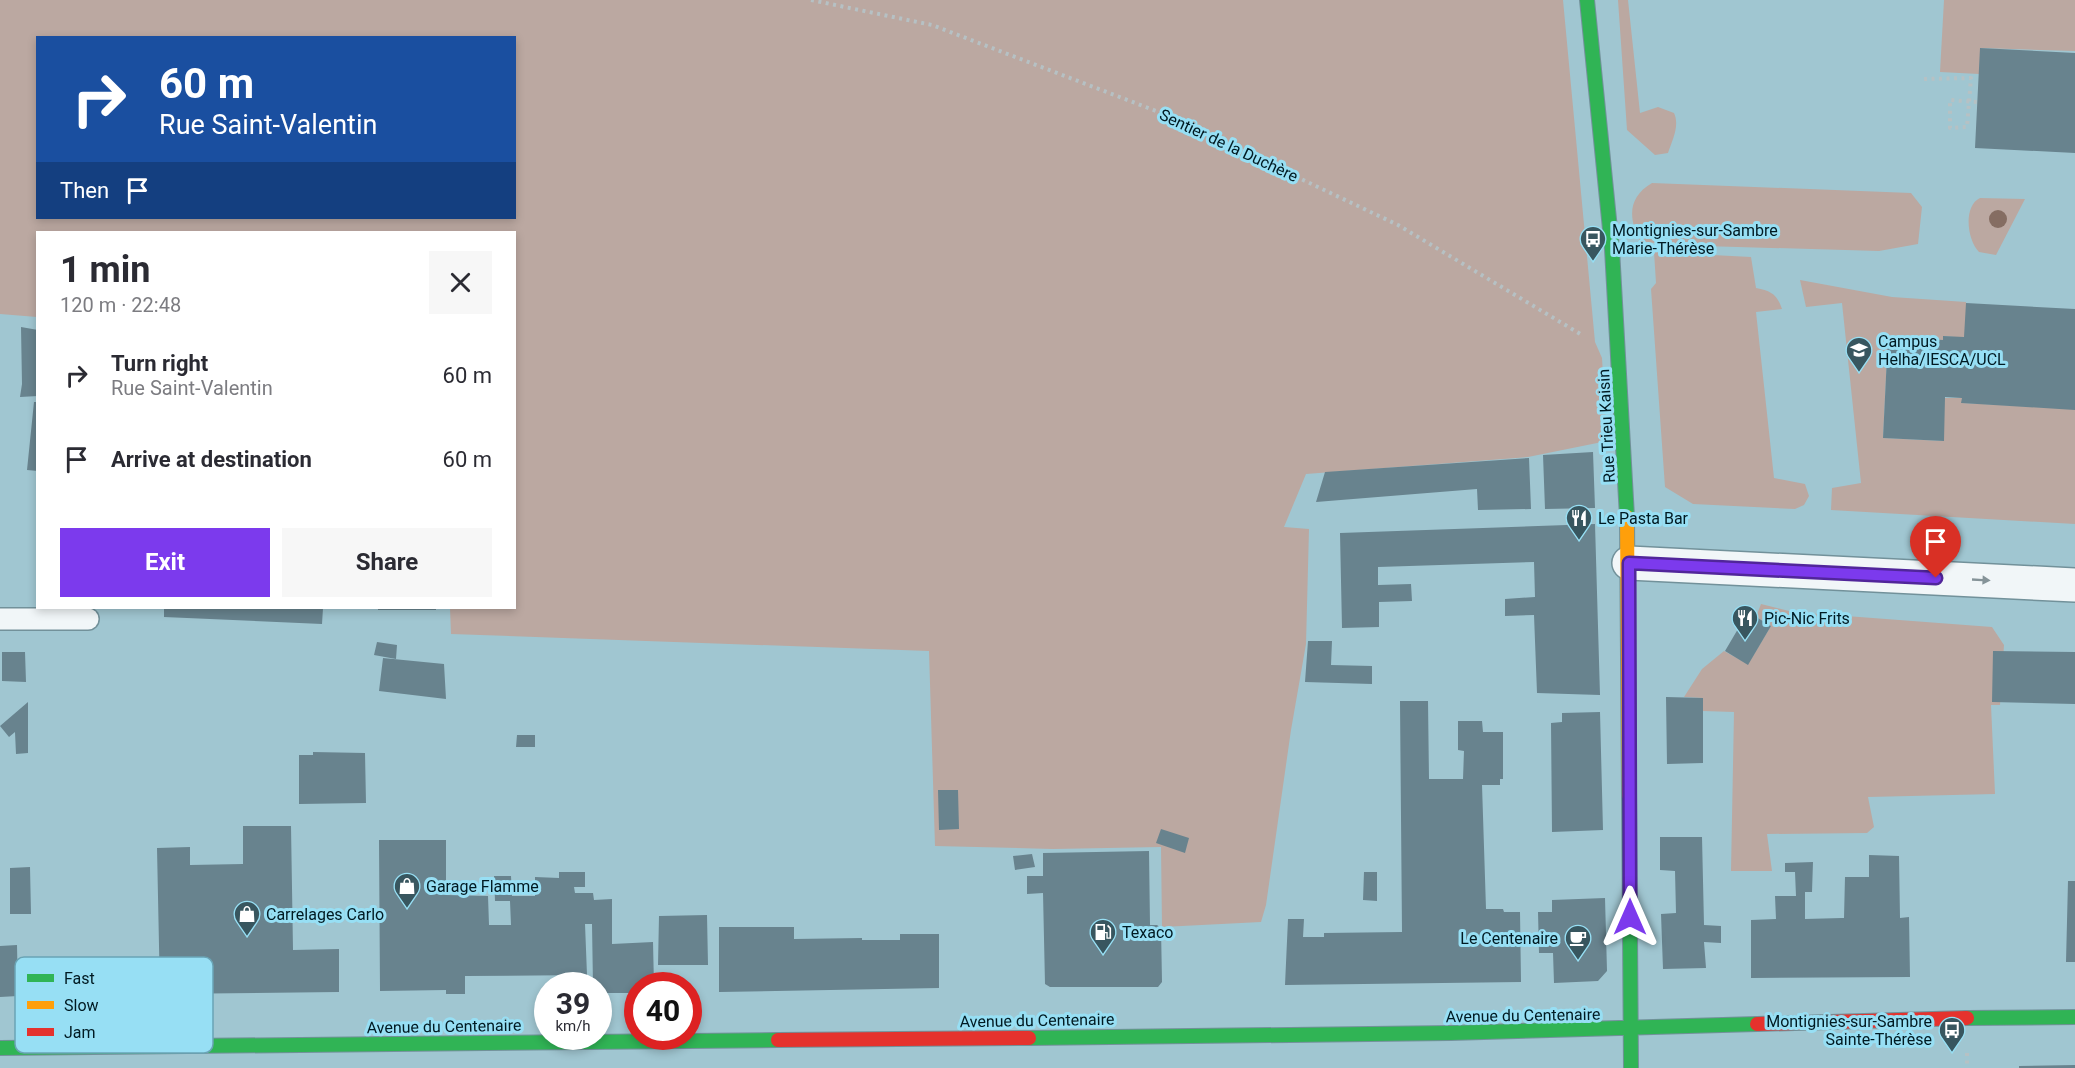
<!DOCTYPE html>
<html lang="en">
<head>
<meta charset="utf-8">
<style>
  body { margin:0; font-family:Roboto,sans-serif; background:#f7f7f7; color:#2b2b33; height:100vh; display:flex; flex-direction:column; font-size:22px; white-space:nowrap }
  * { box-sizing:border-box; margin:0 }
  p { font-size:20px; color:#7c7c81 }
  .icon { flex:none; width:33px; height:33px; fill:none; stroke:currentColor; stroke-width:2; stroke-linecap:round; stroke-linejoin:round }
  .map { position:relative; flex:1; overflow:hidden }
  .panel { position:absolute; left:36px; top:231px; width:480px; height:378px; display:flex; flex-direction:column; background:#fff; border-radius:0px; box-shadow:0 3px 9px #0003 }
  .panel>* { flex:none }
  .top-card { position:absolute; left:36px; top:36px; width:480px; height:183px; border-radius:0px; box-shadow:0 3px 9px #0003; background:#1a4fa0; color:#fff; overflow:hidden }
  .speed { position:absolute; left:534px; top:972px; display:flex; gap:12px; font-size:30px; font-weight:700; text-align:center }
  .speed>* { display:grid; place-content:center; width:78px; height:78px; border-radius:50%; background:#fff; box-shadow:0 3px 9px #0003; line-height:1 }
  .speed small { font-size:15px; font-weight:400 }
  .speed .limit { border:9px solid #d22; background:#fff; color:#111 }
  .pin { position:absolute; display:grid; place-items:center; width:51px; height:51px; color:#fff; margin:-62px -26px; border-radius:50% 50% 50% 0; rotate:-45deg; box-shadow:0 0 6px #0007 }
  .pin .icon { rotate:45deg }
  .me { position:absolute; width:66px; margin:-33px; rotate:0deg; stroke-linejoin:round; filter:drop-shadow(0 0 4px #0008) }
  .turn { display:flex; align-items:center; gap:21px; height:126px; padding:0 24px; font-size:27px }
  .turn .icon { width:78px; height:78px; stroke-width:2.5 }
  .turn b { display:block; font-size:42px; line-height:51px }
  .then { display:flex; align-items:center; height:57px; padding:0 24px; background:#0003; gap:12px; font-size:22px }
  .round { display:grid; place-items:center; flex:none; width:63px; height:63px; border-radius:0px; background:#f7f7f7 }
  .headline { display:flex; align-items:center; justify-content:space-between; height:102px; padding:0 24px }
  h1 { font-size:36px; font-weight:700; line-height:45px }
  .action { display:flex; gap:12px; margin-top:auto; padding:12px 24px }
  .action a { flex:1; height:69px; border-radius:0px; background:#7c3aed; color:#fff; font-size:24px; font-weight:700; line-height:69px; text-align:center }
  .action a+a { background:#f7f7f7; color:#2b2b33 }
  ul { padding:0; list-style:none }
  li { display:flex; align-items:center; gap:18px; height:84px; padding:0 24px }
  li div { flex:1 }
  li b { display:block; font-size:22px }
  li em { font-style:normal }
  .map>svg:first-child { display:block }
  .green { fill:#bba8a1; fill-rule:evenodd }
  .building { fill:#68838e }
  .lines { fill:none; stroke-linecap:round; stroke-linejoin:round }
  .lane-casing { stroke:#72919a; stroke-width:24 }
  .street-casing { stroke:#72919a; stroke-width:36 }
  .fast-casing { stroke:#72919a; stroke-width:16 }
  .slow-casing { stroke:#72919a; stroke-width:16 }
  .jam-casing { stroke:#72919a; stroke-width:16 }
  .path { stroke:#b6c1c4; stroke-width:4; stroke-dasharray:3 4.5; stroke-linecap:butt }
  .lane { stroke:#f1f6f8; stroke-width:21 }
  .street { stroke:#f1f6f8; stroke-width:33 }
  .fast { stroke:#30b455; stroke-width:14 }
  .slow { stroke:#ff9f0a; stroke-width:14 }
  .jam { stroke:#e5322d; stroke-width:14 }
  .tree { fill:#856d62 }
  .oneway { fill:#859398 }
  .route-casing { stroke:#51269a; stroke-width:15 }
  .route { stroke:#7c3aed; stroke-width:10 }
  .labels { text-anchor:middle; stroke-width:6; stroke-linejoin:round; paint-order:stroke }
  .street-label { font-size:16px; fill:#001a22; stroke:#97dff4 }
  .poi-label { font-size:16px; fill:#001a22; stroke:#97dff4; text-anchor:start }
  .key { fill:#97dff4; stroke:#6aa4b5; stroke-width:1.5 }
  .key-label { font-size:16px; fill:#001a22 }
</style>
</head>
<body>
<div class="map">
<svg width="2075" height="1068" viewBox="0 0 2075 1068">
  <rect width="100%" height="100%" fill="#a0c6d1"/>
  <path class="green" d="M0 0H1563L1595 342 1602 358 1607 441 1528 457 1306 474 1284 527 1309 529 1306 644 1291 730 1266 905 1261 922 1162 927 1161 847 1053 849 935 846 929 651 451 634 450 608H514V232H38L37 317 0 314ZM38 38H514V218H38Z
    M1618 0H1628L1640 113 1658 107 1674 113C1680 126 1672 141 1668 153L1655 155 1627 130Z
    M1944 0H2075V51L1981 48 1979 74 1940 72Z
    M1652 183 1911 193 1922 207 1918 244 1879 251 1669 245 1640 241C1628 218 1628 197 1652 183Z
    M1980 198 2025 199 1996 255 1979 252C1967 240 1963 206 1980 198Z
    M1654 252 1751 257 1756 288C1771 291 1777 294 1782 309L1756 312 1774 478 1805 484 1809 496 1804 505 1795 509 1693 504 1665 487 1651 289 1656 283Z
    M1800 280 1892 297 1966 302V338L1943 336V340L1888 337 1883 438 1943 441 1944 398H1963V403L2075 409V524L1831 510 1832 488 1861 483 1842 303 1806 307Z
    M1761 604 1793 612 1992 627 2004 645 2000 705H1991L1995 794 1868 797 1874 827 1867 833 1767 834 1772 871H1731L1734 712 1703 711V698L1684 697 1702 669 1724 651 1748 664 1771 626 1756 617Z"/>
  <path class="building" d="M1980 48 2075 53V153L1975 148Z
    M1966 303 2075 309V410L1961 403 1962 398 1945 397 1944 441 1883 438 1888 336 1943 340V336L1964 337Z
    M21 327 38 330V396L20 397 22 384Z
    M34 402H38V471L27 470Z
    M1593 452 1595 508 1545 509 1543 455Z
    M1529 458 1531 509 1478 510 1477 489 1316 502 1325 472Z
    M1595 524 1600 695 1537 693 1534 615 1505 616V599L1535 597 1534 562 1378 567V585L1411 584 1412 601 1379 602V627L1342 628 1340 533Z
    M164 608H323L322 624 164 617Z
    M378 608H436V610H378Z
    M1748 612 1771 626 1748 665 1725 651Z
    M1308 641H1332L1331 665 1372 666V684L1305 682Z
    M377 642 397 645 396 659 374 655Z
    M1993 651 2075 652V704L1992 702Z
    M2 652H25L26 682 2 681Z
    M383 658 444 664 446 699 379 691Z
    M1666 697 1703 698V763L1667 764Z
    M1400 701H1428L1429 779H1463L1464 751 1458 750V721H1482L1483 732H1503V779H1500V785H1482L1486 909H1503L1504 912H1520L1521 982 1285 985 1288 919H1304L1303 937H1324V933L1402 932Z
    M28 702V753L16 754 15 732 9 737 0 726Z
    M1600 712 1603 830 1552 832 1551 723 1562 722V713Z
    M517 735H535V747H516Z
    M313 752 365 753 366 803 299 804V755H313Z
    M938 790H958L959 829 939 830Z
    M243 826H291L293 950 339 949V992L160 994 157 848 190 847V865L243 864Z
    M1161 829 1189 838 1185 853 1156 843Z
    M1660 837H1702L1704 925 1721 926V943L1704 942 1706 968 1663 969 1661 914 1676 913 1675 871 1660 870Z
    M379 840H446V895L488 896 489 925H511L510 901H495L494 876H511L512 896H535V877L559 878V872H585V887H574L575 893H593L594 900 612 899V944L653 942 654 986H638V993H598V986H593L592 924H585L587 975 465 976V994H446V990L380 991Z
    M1149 851 1150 925H1157L1161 928 1162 982 1158 987H1050L1045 984 1043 893 1027 894V876H1043V853Z
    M1032 854 1035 867 1015 870 1013 856Z
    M1869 855 1899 856 1900 918 1909 917 1910 977 1751 978V920L1776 919 1775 896H1796L1795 872H1785V863L1813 862 1812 892H1805V919L1842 918H1844L1845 877H1869Z
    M30 867 31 914H10V868Z
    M1364 872H1377V901L1363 900Z
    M2068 881H2075V962H2066Z
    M1605 898 1607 971 1598 981 1554 983 1553 953H1539L1538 912H1552V900Z
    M707 915 708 965H658L659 916Z
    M719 927H794V939L862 938V940H900V934H939V988L719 992Z
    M17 945 18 996 0 997V946Z
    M2075 1065V1068H2019V1066Z"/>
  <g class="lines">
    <g class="lane-casing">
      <path id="lane" d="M0 619H88"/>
    </g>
    <g class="street-casing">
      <path id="street" d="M1629 563 2075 585"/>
    </g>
    <g class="fast-casing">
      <path id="fast" d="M1587 0 1612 249 1627 517
        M1629 795 1631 1068
        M1967 1018 2075 1017
        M1029 1038 1450 1033 1757 1024
        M0 1048 778 1040"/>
    </g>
    <g class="slow-casing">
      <path id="slow" d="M1627 517 1629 795"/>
    </g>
    <g class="jam-casing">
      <path id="jam" d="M1757 1024 1967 1018
        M778 1040 1029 1038"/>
    </g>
    <path class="path" d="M811 0 932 25 1164 114 1398 225 1582 335
      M1924 79 1971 78 1967 127 1950 128V100L1977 102
      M1967 1053V1068"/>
    <use href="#lane" class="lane"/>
    <use href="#street" class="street"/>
    <use href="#fast" class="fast"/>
    <use href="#slow" class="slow"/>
    <use href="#jam" class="jam"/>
  </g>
  <circle class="tree" cx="1998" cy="219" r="9"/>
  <defs><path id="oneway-solid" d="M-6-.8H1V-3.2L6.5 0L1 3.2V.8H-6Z" transform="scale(1.5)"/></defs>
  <use class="oneway" href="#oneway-solid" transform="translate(1981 580) rotate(3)"/>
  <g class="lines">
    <g class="route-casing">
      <path id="route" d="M1630 917 1629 563 1936 578"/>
    </g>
    <use href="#route" class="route"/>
  </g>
  <defs>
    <g id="bus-pin" transform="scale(1.35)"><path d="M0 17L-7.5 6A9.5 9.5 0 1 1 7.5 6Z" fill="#38565f" stroke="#97dff4"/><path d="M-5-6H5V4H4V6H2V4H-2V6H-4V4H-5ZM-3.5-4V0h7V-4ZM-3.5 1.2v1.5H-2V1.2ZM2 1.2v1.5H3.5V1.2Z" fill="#fff"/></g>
    <g id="university-pin" transform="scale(1.35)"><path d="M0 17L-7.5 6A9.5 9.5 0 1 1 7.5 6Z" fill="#38565f" stroke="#97dff4"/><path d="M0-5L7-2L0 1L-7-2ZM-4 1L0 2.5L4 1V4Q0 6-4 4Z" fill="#fff"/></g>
    <g id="restaurant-pin" transform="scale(1.35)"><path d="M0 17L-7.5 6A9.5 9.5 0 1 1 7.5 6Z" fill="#38565f" stroke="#97dff4"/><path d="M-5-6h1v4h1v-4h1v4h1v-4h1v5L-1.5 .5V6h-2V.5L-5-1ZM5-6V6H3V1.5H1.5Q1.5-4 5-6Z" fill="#fff"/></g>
    <g id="shop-pin" transform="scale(1.35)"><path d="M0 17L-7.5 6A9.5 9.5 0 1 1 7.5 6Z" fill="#38565f" stroke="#97dff4"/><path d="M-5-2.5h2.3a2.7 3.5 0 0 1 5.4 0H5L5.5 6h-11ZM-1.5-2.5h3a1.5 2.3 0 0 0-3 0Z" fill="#fff"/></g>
    <g id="fuel-pin" transform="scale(1.35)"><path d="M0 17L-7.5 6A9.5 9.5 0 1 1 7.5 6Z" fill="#38565f" stroke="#97dff4"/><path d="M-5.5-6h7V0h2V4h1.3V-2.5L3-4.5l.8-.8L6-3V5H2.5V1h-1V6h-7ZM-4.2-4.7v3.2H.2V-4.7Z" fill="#fff"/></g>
    <g id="cafe-pin" transform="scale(1.35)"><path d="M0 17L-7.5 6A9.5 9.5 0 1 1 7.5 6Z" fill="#38565f" stroke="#97dff4"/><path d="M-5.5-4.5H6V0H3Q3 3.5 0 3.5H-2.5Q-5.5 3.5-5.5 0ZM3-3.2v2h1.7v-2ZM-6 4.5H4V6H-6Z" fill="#fff"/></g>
  </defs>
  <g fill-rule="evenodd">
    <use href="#bus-pin" x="1593" y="239"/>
    <use href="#university-pin" x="1859" y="350"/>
    <use href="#restaurant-pin" x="1579" y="518"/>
    <use href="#restaurant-pin" x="1745" y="618"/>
    <use href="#shop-pin" x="407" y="886"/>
    <use href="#shop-pin" x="247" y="914"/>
    <use href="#fuel-pin" x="1103" y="932"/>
    <use href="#cafe-pin" x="1578" y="938"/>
    <use href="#bus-pin" x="1952" y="1030"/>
  </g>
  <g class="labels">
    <g class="street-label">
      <text transform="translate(1229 145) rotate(25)" y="6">Sentier de la Duchère</text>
      <text transform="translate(1606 426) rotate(-93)" y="6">Rue Trieu Kaisin</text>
      <text transform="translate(1523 1015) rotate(-1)" y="6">Avenue du Centenaire</text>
      <text transform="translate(1037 1020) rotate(-1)" y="6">Avenue du Centenaire</text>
      <text transform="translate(444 1026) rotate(-1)" y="6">Avenue du Centenaire</text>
    </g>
    <g class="poi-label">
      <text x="1612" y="236">Montignies-sur-Sambre<tspan x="1612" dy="18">Marie-Thérèse</tspan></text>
      <text x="1878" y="347">Campus<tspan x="1878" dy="18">Helha/IESCA/UCL</tspan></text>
      <text x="1598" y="524">Le Pasta Bar</text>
      <text x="1764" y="624">Pic-Nic Frits</text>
      <text x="426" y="892">Garage Flamme</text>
      <text x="266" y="920">Carrelages Carlo</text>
      <text x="1122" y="938">Texaco</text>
      <text x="1558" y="944" text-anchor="end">Le Centenaire</text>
      <text x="1932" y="1027" text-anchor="end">Montignies-sur-Sambre<tspan x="1932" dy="18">Sainte-Thérèse</tspan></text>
    </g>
  </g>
  <rect x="15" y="957" width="198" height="96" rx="9" class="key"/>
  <rect x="27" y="974" width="27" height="8" fill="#30b455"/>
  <rect x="27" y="1001" width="27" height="8" fill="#ff9f0a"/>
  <rect x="27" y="1028" width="27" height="8" fill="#e5322d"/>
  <g class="key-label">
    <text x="64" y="984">Fast</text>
    <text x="64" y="1011">Slow</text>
    <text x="64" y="1038">Jam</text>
  </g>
</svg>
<div class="speed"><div>39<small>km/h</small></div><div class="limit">40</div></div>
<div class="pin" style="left:1936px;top:578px;background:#d93025"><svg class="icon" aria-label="arrive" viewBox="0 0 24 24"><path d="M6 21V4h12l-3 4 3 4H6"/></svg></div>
<svg class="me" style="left:1630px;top:917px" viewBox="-20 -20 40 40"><path d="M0-17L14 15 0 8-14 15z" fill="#7c3aed" stroke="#fff" stroke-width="4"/></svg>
<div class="top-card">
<div class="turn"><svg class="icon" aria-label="right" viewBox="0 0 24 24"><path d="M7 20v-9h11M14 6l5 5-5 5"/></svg><div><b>60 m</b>Rue Saint-Valentin</div></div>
<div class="then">Then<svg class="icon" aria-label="arrive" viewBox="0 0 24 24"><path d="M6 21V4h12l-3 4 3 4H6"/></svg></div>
</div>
<section class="panel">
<div class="headline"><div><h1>1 min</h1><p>120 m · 22:48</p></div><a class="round"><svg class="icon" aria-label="close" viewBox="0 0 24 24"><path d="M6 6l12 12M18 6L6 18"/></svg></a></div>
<ul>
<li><svg class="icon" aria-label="right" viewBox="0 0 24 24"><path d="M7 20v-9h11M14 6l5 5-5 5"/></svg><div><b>Turn right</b><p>Rue Saint-Valentin</p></div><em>60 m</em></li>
<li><svg class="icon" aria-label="arrive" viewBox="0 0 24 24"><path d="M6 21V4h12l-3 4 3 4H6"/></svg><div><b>Arrive at destination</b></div><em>60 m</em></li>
</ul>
<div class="action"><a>Exit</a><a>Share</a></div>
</section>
</div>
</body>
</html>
